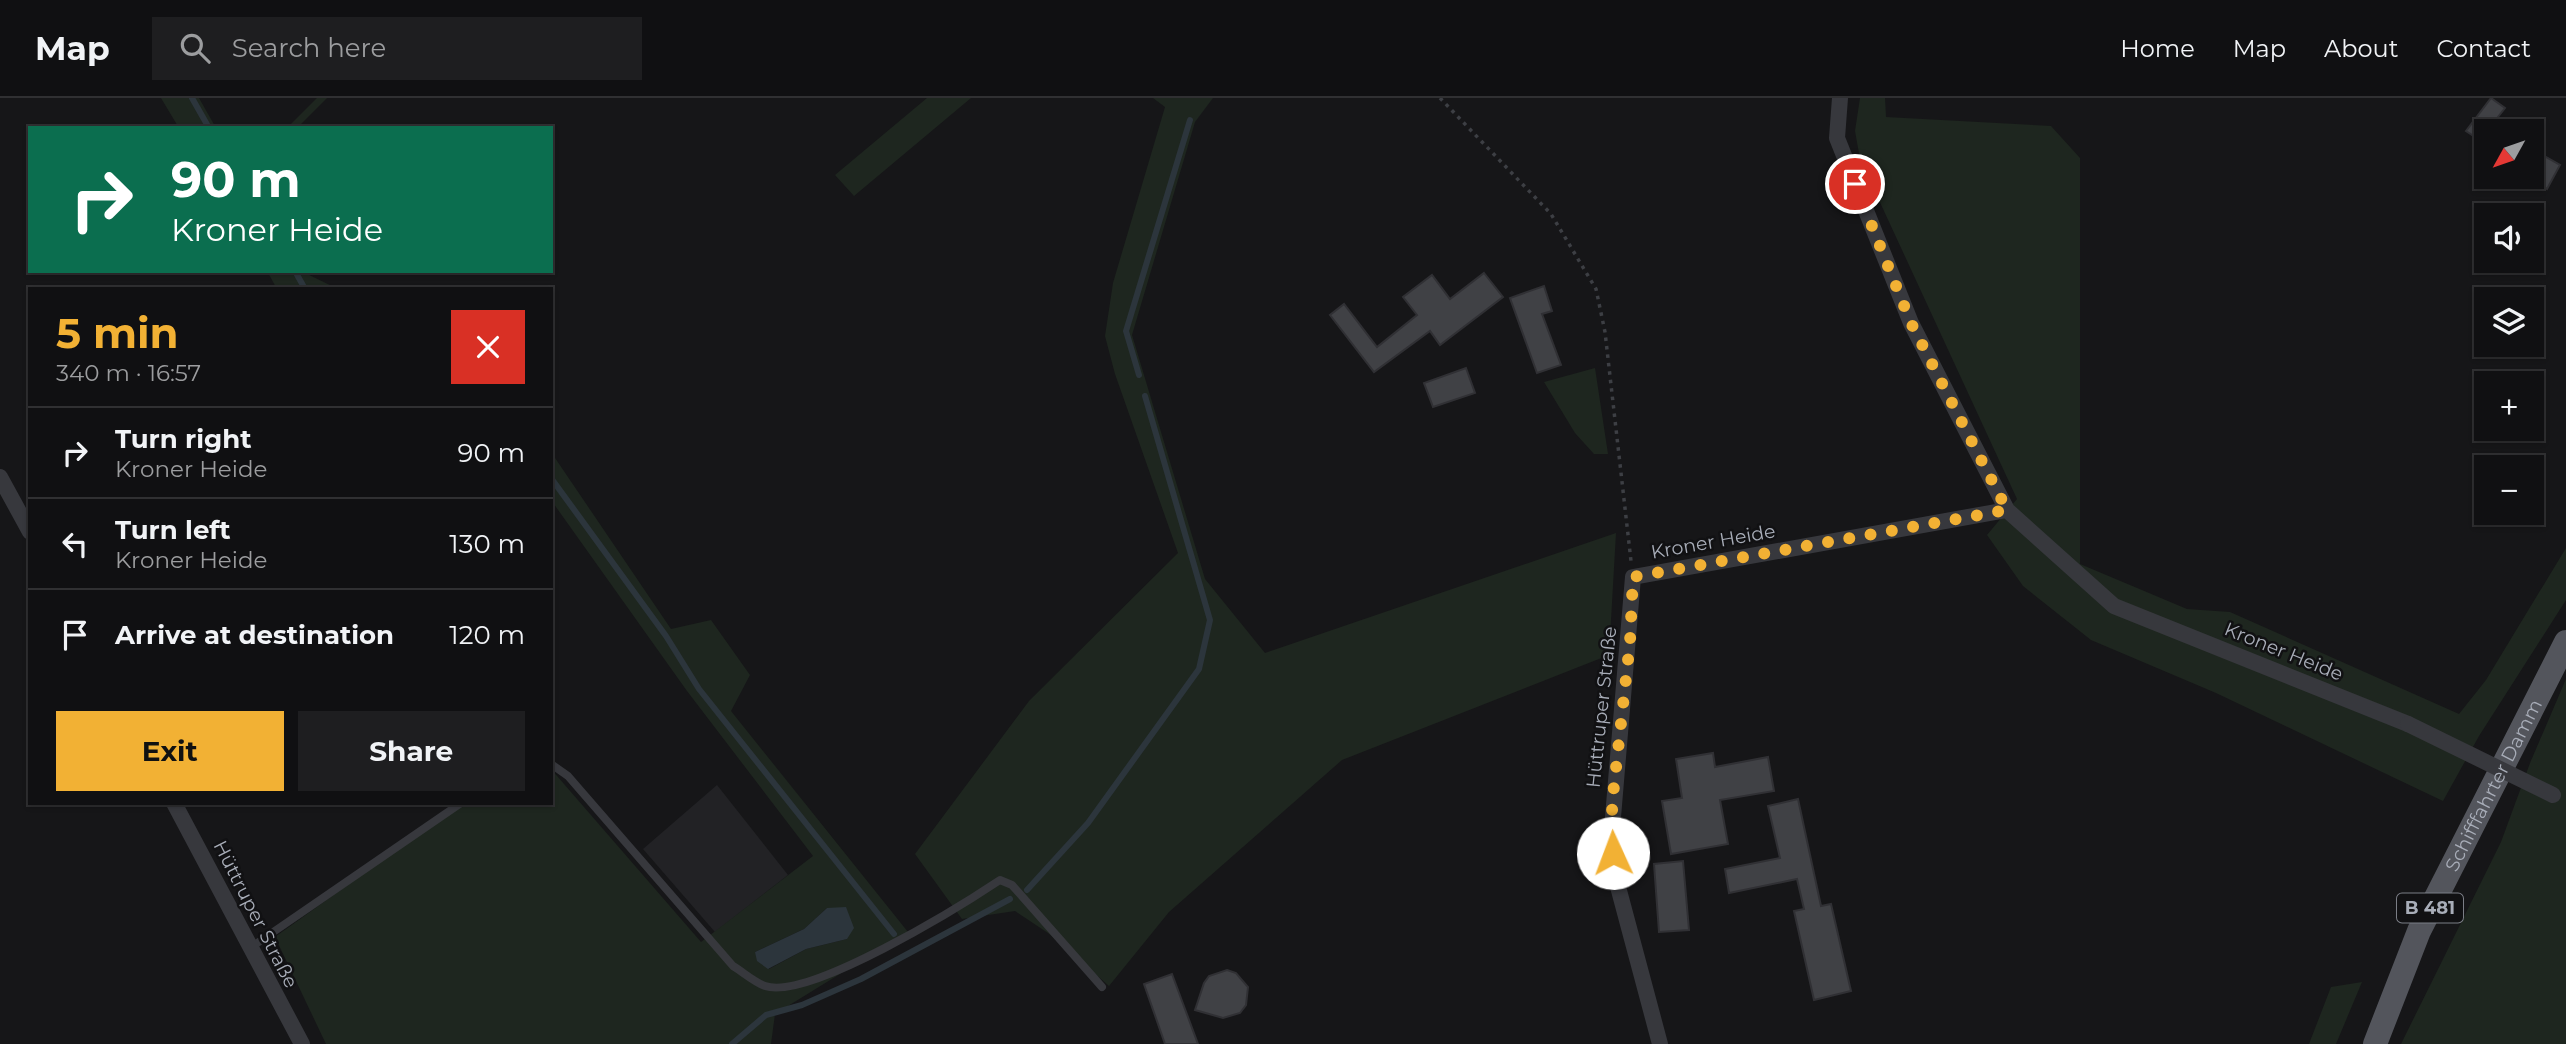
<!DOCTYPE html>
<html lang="en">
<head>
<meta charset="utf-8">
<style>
  body { margin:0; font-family:Montserrat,sans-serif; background:#1e1e20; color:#f1f3f6; height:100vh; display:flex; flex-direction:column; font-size:26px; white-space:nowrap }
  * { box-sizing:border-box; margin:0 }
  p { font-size:23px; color:#9c9d9f }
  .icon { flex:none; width:38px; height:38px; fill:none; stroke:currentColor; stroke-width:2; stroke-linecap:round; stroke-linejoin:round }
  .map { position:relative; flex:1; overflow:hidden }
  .sheet { position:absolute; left:28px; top:189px; width:525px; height:518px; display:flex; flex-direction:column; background:#101012; border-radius:0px; box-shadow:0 2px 5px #0004,0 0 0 2px #303032 }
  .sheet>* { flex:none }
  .hud { position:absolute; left:28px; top:28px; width:525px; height:147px; border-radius:0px; box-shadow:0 2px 5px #0004,0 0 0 2px #303032; background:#0b6e4f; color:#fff; overflow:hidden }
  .needle { width:46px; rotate:230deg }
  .fabs { position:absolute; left:2474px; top:21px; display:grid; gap:14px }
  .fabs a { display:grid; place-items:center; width:70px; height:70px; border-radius:0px; background:#101012; box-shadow:0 2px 5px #0004,0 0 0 2px #303032; font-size:35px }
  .pin { position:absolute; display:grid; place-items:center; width:60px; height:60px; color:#fff; margin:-30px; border:4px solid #fff; border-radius:50%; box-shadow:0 2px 7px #0007 }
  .me { position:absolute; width:77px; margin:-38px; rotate:358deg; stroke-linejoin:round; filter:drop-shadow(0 0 5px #0008) }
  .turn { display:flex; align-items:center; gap:24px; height:147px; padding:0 28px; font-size:32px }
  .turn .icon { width:91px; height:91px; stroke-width:2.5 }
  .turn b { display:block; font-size:49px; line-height:60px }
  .round { display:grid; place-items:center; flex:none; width:74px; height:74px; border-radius:0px; background:#1e1e20 }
  .overview { display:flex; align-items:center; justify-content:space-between; height:119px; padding:0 28px }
  h1 { font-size:42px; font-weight:700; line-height:52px; color:#f2b134 }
  .cta { display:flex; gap:14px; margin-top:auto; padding:14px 28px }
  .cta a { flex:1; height:80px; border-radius:0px; background:#f2b134; color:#111; font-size:28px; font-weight:700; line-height:80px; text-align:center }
  .cta a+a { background:#1e1e20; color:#f1f3f6 }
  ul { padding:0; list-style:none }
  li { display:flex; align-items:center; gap:21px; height:91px; padding:0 28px; border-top:2px solid #303032 }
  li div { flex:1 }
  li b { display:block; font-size:26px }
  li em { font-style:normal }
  header { display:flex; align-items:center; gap:42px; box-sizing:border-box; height:98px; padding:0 35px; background:#101012; border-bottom:2px solid #303032 }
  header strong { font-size:33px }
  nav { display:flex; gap:38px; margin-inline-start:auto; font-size:24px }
  .search { width:490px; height:63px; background:#1e1e20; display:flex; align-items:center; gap:18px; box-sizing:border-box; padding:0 24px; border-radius:0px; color:#9c9d9f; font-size:26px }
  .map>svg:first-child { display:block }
  .built { fill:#222225 }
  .green { fill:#1e261f; fill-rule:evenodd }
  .water { fill:#2c353c }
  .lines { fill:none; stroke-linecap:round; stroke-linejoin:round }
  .stream { stroke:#2c353c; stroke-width:6 }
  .building { fill:#404145; stroke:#303034; stroke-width:2 }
  .path { stroke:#3d3f44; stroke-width:3.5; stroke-dasharray:3.5 5; stroke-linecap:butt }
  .service { stroke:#37383d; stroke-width:8 }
  .minor { stroke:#37383d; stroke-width:16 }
  .primary { stroke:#53555c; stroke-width:24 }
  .minor-bridge { stroke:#37383d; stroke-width:16 }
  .route { stroke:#f2b134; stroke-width:12; stroke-dasharray:0 21.6 }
  .labels { text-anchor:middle; stroke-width:5; stroke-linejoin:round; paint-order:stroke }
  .shield { fill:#111113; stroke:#7b7e86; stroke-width:2 }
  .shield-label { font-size:18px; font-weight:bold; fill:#a8adb8 }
  .street-label { font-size:19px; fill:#a8adb8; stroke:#111113 }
</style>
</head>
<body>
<header>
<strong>Map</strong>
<div class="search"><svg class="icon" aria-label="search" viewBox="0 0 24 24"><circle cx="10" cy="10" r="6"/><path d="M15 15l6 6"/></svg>Search here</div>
<nav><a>Home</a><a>Map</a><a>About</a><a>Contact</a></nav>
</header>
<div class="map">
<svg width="2566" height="946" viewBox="0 0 2566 946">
  <rect width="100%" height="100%" fill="#161618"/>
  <path class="built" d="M717 687 788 777 715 834 643 751Z"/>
  <path class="green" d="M161 0H199L216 30H179Z
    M317 0H327L297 30H287Z
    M927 0H971L854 98 835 77Z
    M1153 0H1213L1195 24 1132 237 1205 481 1265 555 1616 435 1609 557 1342 662 1169 814 1109 888 1048 835 1015 813 962 821 915 756 1029 603 1178 455 1115 276 1105 238 1113 185 1165 9Z
    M1860 0H1885L1886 19 2051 28 2080 60V466L2187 511 2230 514 2459 616 2486 582 2566 450V502L2479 638 2443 703 2216 595 2091 542 2023 488 1987 437 2017 401 1860 61 1855 33Z
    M267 173H301L338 191H277Z
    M1595 270 1608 356H1594L1575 335 1544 284Z
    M551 354 671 531 711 522 750 577 731 613 908 834 775 916 771 946H326L275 839 462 705H551V671L701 844 813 758 687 593 551 402ZM827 810 847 841 806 851 769 871 755 854 804 831Z
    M2566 581V946H2401L2501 744 2530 665Z
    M2362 884 2336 946H2309L2331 889Z"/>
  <path class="water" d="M846 809 854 830 847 841 806 851 768 871 757 863 755 854 804 831 827 810Z"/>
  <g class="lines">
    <path class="stream" d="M192 0 209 30
      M295 173 305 191
      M1139 277 1126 233 1190 22
      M551 380 666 538 699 591 894 836
      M1027 792 1088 725 1199 571 1210 522 1145 298
      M732 946 766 917 802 907 861 881 1010 801"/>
  </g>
  <path class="building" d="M2491 0 2505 10 2487 33V47L2466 33Z
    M2532 51 2560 67 2547 91 2532 80Z
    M1484 175 1503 199 1440 247 1430 233 1374 274 1330 217 1344 206 1377 249 1417 217 1403 199 1432 177 1450 201Z
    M1544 188 1552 213 1542 216 1561 267 1537 275 1510 200Z
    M1466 270 1475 295 1433 309 1424 285Z
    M1713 655 1715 669 1768 659 1774 693 1720 702 1728 746 1671 756 1662 703 1682 700 1676 661Z
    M1798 701 1821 808 1831 806 1851 893 1814 902 1794 813 1804 811 1797 781 1729 795 1725 771 1780 760 1768 708Z
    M1683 763 1689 832 1659 834 1654 766Z
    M1227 872 1236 875 1248 889 1246 907 1240 915 1223 920 1195 912 1204 885 1209 878Z
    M1172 876 1182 903 1198 946H1165L1144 886Z"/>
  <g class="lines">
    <path class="path" d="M1440 0 1551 116 1596 191 1605 234 1631 463"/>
    <path class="service" d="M551 666 568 678 733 868C743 874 754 884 765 888 808 903 961 808 1000 782L1012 787 1102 889
      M250 850 461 705"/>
    <path class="minor" d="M0 379 30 434
      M2007 412 2114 508 2408 626
      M174 705 302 946
      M1660 946 1617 785 1611 743 1633 479 2007 412 1911 225 1837 40 1840 0"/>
    <path class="primary" id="s1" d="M2375 946 2419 833 2566 544"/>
    <path class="minor-bridge" d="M2408 626 2553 697"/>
  </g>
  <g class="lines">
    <path class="route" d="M1613 755 1612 706 1630 544 1633 479 2007 412 1911 225 1855 86"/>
  </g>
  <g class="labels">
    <rect class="shield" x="2397" y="795.5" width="66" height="29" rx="5"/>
    <g class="shield-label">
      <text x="2430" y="816">B 481</text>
    </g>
    <g class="street-label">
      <text transform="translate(1713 443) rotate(-10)" y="7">Kroner Heide</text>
      <text transform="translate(2284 553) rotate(22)" y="7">Kroner Heide</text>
      <text transform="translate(1601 609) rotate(-84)" y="7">Hüttruper Straße</text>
      <text dy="7" stroke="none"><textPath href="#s1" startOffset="285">Schifffahrter Damm</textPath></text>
      <text transform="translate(256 816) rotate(63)" y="7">Hüttruper Straße</text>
    </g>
  </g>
</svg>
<div class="fabs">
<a><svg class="needle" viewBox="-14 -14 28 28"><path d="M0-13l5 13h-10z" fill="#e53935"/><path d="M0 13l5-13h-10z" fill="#9c9d9f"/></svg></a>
<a><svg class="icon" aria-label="sound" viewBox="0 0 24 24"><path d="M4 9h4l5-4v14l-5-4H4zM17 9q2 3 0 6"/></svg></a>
<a><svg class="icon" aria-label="layers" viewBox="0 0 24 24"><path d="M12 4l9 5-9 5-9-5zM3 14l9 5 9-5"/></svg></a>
<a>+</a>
<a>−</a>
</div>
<div class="pin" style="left:1855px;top:86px;background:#d93025"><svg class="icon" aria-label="arrive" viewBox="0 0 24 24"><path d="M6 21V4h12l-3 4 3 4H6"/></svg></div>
<svg class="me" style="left:1613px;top:755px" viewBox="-20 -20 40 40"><circle r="19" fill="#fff"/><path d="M0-13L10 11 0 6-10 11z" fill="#f2b134"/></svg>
<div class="hud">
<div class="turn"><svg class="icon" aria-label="right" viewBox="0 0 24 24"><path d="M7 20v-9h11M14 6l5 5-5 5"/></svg><div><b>90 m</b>Kroner Heide</div></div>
</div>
<section class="sheet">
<div class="overview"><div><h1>5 min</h1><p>340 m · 16:57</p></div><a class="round" style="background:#d93025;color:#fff"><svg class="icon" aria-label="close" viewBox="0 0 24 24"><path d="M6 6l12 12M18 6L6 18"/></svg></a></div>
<ul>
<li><svg class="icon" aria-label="right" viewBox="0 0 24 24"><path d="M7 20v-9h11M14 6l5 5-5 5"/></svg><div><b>Turn right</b><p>Kroner Heide</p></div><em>90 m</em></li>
<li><svg class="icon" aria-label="left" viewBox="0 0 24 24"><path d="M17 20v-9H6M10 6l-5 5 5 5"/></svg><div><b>Turn left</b><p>Kroner Heide</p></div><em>130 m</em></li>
<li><svg class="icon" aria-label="arrive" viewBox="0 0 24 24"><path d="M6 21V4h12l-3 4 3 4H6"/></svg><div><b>Arrive at destination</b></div><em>120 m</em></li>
</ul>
<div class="cta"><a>Exit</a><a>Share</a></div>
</section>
</div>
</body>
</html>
